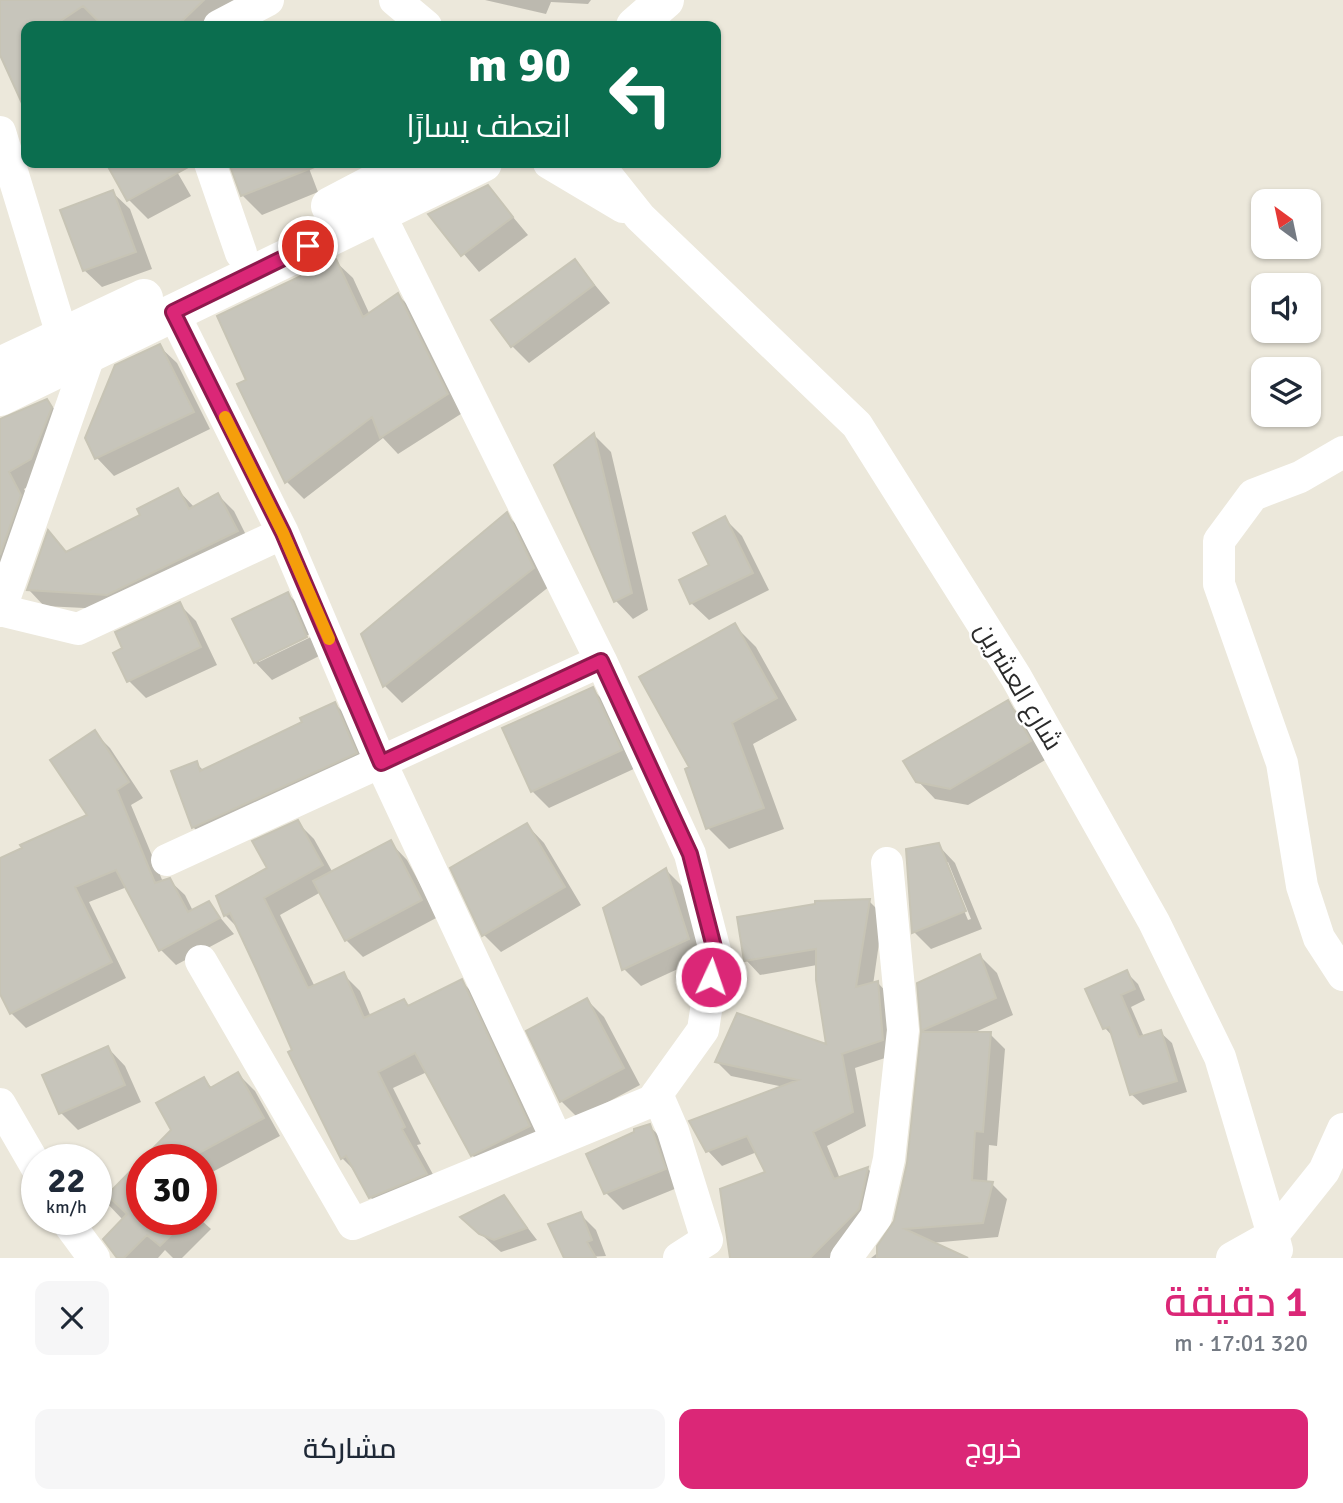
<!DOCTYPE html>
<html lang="ar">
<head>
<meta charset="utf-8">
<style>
  body { margin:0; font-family:Signika,Cairo,sans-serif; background:#f6f6f7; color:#1f2937; direction:rtl; height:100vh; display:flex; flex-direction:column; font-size:26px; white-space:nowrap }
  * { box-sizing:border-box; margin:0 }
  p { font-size:23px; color:#747a83 }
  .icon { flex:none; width:38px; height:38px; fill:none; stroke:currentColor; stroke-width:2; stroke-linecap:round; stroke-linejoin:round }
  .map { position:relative; height:1258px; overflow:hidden; direction:ltr }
  .drawer { display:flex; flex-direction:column; background:#fff; flex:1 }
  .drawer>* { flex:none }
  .hud { position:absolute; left:21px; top:21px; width:700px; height:147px; border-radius:14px; box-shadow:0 2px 5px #0004; direction:rtl; background:#0b6e4f; color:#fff; overflow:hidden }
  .needle { width:46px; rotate:327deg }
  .fabs { position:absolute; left:1251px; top:189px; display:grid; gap:14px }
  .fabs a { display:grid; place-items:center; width:70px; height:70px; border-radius:14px; background:#fff; box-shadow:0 2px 5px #0004; font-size:35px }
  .speed { position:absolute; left:21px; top:1144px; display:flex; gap:14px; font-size:35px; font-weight:700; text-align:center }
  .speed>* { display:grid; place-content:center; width:91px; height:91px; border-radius:50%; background:#fff; box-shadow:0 2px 5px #0004; line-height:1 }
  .speed small { font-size:18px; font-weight:400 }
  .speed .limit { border:10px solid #d22; background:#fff; color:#111 }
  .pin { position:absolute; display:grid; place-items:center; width:60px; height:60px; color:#fff; margin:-30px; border:4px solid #fff; border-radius:50%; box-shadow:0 2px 7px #0007 }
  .me { position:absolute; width:77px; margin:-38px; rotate:3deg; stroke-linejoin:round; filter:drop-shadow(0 0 5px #0008) }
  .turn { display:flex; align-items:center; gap:24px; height:147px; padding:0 35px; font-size:32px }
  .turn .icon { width:91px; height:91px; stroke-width:2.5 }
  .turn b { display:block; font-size:49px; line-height:60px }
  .round { display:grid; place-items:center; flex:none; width:74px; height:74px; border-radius:14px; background:#f6f6f7 }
  .overview { display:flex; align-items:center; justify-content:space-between; height:119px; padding:0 35px }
  h1 { font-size:42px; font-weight:600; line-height:52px; color:#db2777 }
  .button { display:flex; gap:14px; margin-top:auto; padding:14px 35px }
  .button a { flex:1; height:80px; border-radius:14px; background:#db2777; color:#fff; font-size:28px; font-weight:600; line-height:80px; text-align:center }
  .button a+a { background:#f6f6f7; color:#1f2937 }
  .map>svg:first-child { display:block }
  .shadow { fill:#0003; fill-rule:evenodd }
  .building { fill:#c7c5bb; stroke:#c7c4b5; stroke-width:2 }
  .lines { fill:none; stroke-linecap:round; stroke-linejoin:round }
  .minor { stroke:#fff; stroke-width:32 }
  .tertiary { stroke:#fff; stroke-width:38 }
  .route-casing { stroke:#8e194d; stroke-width:18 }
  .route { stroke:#db2777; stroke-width:12 }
  .slow { stroke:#f59e0b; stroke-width:12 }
  .labels { text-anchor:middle; stroke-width:5; stroke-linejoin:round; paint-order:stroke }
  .street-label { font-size:26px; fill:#2a2a2a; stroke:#fff }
</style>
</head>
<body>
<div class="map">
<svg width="1343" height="1258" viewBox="0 0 1343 1258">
  <rect width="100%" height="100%" fill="#ece8db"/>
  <path class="shadow" d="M0 0H241L215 26H26V105L0 50Z
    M485 0H591L588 4 551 2 546 14Z
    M108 163H172L191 196 148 219 129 200Z
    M231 163H307L318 192 262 215 242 195Z
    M488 187 528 235 479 272 431 215Z
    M112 192 130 209 152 269 102 287 84 270Z
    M335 261 353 278 370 315 398 295 415 312 464 412 398 454 383 438 304 499 287 482 240 385 249 381Z
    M575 261 610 303 529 363 512 346Z
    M159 346 177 363 210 429 114 476 97 458 87 438Z
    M46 401 63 417 47 476 24 489 37 513 0 615V419L10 418Z
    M594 435 611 452 648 610 633 619 616 601 556 466Z
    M178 490 195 508 218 495 234 511 252 547 124 610 44 606 29 590 49 533 68 553 143 516Z
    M506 514 523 531 550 586 402 703 385 686 363 634Z
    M725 519 742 536 769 590 709 620 691 603 711 566Z
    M288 594 305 611 314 632 259 659V662L315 635 323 654 272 680 255 662Z
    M179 604 196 621 217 665 146 698 129 681 124 649Z
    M735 626 756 647 797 720 753 744 784 829 729 849 708 828 692 768Z
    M592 689 609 706 638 767 549 808 532 791Z
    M1007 702 1024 719 1047 759 968 805 935 799 918 781Z
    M335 704 351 720 371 769 209 843 193 827 173 772 196 763 204 771 304 723Z
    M95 733 110 748 143 798 131 805 163 882 169 880 185 895 193 911 208 903 234 934 176 965 161 950 127 887 89 902 126 978 26 1028 11 1013 0 990V860L90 815Z
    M297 822 314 839 333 873 390 842 407 860 438 917 363 957 346 940 321 892 280 915 315 987 343 974 360 991 371 1017 404 1001 410 1007 461 981 478 998 546 1143 488 1171 472 1155 427 1072 393 1088 421 1144 417 1145 442 1191 387 1213 370 1197 357 1173 342 1158 239 929 225 915 270 869Z
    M527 825 544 843 581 905 501 952 484 935 453 869Z
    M938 845 955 863 982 929 931 949 914 932 907 850ZM944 862H948L971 919 968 920Z
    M666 870 683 887 706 956 641 986 624 969Z
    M869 901 883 915 873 985 878 983 892 998 897 1054 855 1068 866 1126 827 1146 840 1179 868 1169 882 1183 839 1258H732L767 1172 757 1152 722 1166 708 1151 692 1122 784 1087 731 1076 717 1062 828 1046 817 965 760 975 746 960Z
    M980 956 997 973 1013 1015 971 1034H990L1005 1049 997 1146 989 1145 987 1184H992L1007 1199 998 1237 931 1243 964 1258H871L904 1232 909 1161 926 1033 923 1030 919 984Z
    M1126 972 1138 984 1145 1000 1131 1007 1144 1037 1160 1032 1172 1043 1187 1092 1143 1105 1131 1094 1114 1038 1105 1028Z
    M587 1000 604 1017 640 1085 578 1118 561 1101Z
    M108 1048 125 1066 141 1102 78 1130 61 1113Z
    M238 1074 255 1091 280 1136 201 1178V1160H144L173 1130 204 1079 212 1088Z
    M649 1126 667 1143 682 1186 623 1210 606 1193Z
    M142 1162V1220H201L211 1229 182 1258H173L165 1250 158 1258H120L123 1220 104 1200Z
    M504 1197 537 1240 501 1252 474 1228Z
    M580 1214 596 1230 606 1256 566 1258Z"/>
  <path class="building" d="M0 0H204L177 26H103L83 6 53 26H26V112L0 55Z
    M106 163H192V165L127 201Z
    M229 163H322V164L241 196Z
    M488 185 513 217 461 256 428 214Z
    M113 190 136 252 83 271 60 210Z
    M336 259 363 317 398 293 448 394 380 438 372 417 285 483 237 384 246 380 217 316Z
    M575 259 594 285 511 347 491 320Z
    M160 344 194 412 95 459 85 438 115 365Z
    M47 399 52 407 31 459 9 472 21 495 0 555V419Z
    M594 433 632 593 614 602 554 465Z
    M178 488 189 509 218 493 238 531 107 595 27 590 48 530 66 552 140 515 137 509Z
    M507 512 534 568 383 687 361 634Z
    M725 516 753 573 690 604 679 580 709 565 693 533Z
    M288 592 307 637 254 663 232 619Z
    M180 602 201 647 127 682 113 653 122 648 115 632Z
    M735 623 777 698 732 723 764 808 706 829 685 769 689 767 639 677Z
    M593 687 622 750 531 792 502 728Z
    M1008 700 1031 741 950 789 916 782 903 761Z
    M335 702 357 753 192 828 171 771 197 761 200 771 302 722 300 718Z
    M95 730 129 782 117 790 155 883 170 878 188 912 209 901 220 918 159 951 116 870 75 887 112 962 10 1014 0 994V858L22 848 20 845 87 815 50 760Z
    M298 820 323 865 264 898 308 988 344 972 364 1018 404 999 408 1006 462 979 530 1126 471 1156 415 1053 378 1072 405 1127 402 1129 427 1174 369 1198 346 1156 341 1159 288 1052 292 1050 258 973 230 913 224 916 216 896 267 868 252 841Z
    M527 823 565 887 482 936 450 868Z
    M391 840 422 900 345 941 313 881Z
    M939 843 966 911 912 933 906 849Z
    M666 868 689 939 622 970 603 908Z
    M870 899 856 987 878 981 883 1040 842 1054 853 1112 813 1132 834 1179 868 1167 859 1209 810 1258H730L720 1189 765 1172 747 1136 706 1152 689 1121 798 1080 715 1062 737 1013 826 1044 816 980V949L744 961 737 917 815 904V901Z
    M980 954 996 998 921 1031 917 983Z
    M1127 970 1135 989 1121 995 1139 1037 1161 1030 1177 1081 1130 1095 1109 1027 1103 1029 1085 989Z
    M587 998 624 1068 560 1102 526 1031Z
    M921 1032H991L983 1132 975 1131 972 1180 993 1182 983 1223 905 1229 968 1258H877V1246L894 1221 907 1163Z
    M108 1046 125 1085 59 1114 42 1075Z
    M238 1072 264 1118 186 1160H142V1220H186L160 1246 147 1235 124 1258H117L103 1239 127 1214 107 1195 171 1130 156 1103 204 1077 210 1088Z
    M650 1124 666 1169 604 1194 586 1154 634 1132V1129Z
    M504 1195 527 1228 494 1240 479 1234 460 1217Z
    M581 1212 592 1240 587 1242 596 1258H564L548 1224Z"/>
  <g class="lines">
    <path class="minor" d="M395 0 426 26
      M219 26 268 0
      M0 132 62 335
      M210 163 241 253
      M549 163 623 207
      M597 163 640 217 857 425 1016 677 1154 922 1220 1057 1273 1235 1268 1258
      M173 312 283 533 381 763 557 1140
      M1343 452 1300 477 1253 495 1219 541V584L1282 763 1302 886 1319 938 1343 975
      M0 610 78 629 283 533
      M0 611 90 353
      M167 860 601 661
      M201 961 353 1224 652 1101 703 1030 715 951 690 854 601 661 378 211
      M657 1094 673 1131 707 1240 679 1258
      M0 1104 37 1168
      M66 1220 94 1258
      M1277 1250 1273 1235 1324 1171 1343 1129
      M846 1258 876 1217 889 1159 903 1030 887 863
      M1232 1258 1273 1235"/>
    <path class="tertiary" d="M635 26 665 0
      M330 206 412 163
      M0 366 144 298
      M0 397 483 163"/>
  </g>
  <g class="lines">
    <g class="route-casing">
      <path id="route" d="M308 246 173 312 283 533 381 763 601 661 690 854 715 951 711 977"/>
    </g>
    <use href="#route" class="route"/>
    <path class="slow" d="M225 417 283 533 329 639"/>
  </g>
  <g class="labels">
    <g class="street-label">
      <text transform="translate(1019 686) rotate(59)" y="9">شارع العشرين</text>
    </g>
  </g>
</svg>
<div class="fabs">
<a><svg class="needle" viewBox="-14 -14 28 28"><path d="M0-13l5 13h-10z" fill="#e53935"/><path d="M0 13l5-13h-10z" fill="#747a83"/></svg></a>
<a><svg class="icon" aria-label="sound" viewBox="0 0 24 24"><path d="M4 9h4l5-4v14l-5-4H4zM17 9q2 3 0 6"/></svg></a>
<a><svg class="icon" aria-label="layers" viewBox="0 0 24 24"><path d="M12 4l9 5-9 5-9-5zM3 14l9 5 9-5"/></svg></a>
</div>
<div class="speed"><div>22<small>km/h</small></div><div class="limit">30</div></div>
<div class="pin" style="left:308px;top:246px;background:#d93025"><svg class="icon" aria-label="arrive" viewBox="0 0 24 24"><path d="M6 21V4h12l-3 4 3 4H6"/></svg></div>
<svg class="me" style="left:711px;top:977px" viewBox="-20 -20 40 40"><circle r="17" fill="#db2777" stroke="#fff" stroke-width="3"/><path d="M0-11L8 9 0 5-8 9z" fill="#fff"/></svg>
<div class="hud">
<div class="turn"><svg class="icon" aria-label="left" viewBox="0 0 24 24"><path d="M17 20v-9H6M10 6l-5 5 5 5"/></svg><div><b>90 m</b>انعطف يسارًا</div></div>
</div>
</div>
<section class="drawer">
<div class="overview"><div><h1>1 دقيقة</h1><p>320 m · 17:01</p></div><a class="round"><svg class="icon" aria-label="close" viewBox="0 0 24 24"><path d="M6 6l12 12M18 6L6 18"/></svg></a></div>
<div class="button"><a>خروج</a><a>مشاركة</a></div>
</section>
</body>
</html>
